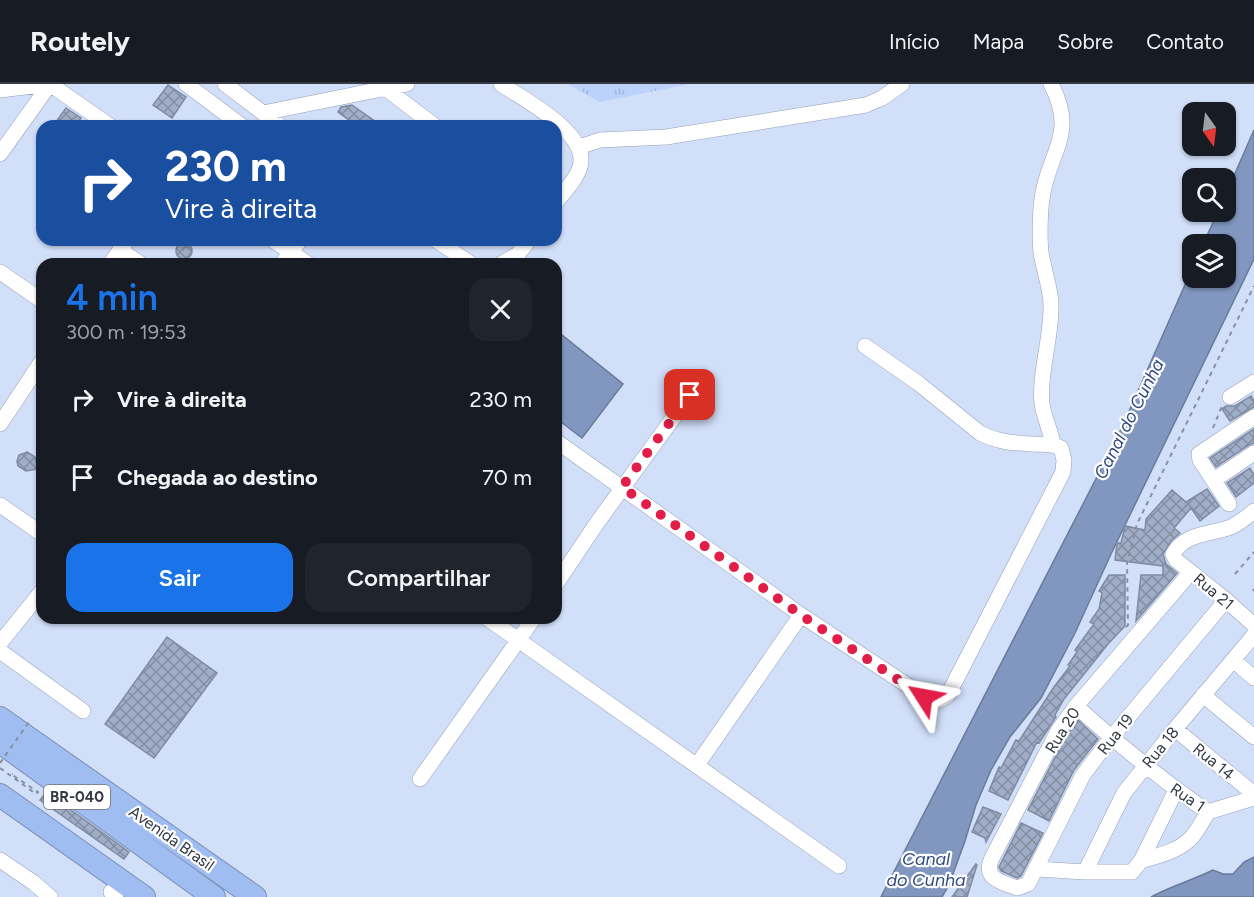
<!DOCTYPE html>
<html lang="pt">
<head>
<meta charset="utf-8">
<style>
  body { margin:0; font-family:Figtree,sans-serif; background:#20242c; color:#f1f3f6; height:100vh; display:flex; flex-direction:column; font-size:22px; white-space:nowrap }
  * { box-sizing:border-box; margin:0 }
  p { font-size:20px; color:#9ea1a6 }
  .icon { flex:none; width:33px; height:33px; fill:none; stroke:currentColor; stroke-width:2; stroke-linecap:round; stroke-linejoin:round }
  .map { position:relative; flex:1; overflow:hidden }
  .sheet { position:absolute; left:36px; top:174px; width:526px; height:366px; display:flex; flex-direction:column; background:#171b24; border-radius:18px; box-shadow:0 2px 4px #0004 }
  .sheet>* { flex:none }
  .guide { position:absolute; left:36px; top:36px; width:526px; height:126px; border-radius:18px; box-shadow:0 2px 4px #0004; background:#1a4fa0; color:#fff; overflow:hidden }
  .needle { width:39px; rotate:166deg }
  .tools { position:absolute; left:1182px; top:18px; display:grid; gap:12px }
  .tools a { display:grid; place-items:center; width:54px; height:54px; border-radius:12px; background:#171b24; box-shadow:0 2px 4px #0004; font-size:30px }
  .pin { position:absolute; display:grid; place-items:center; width:51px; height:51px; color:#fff; margin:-26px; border-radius:12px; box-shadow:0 3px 9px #0006 }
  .me { position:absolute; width:66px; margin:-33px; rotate:304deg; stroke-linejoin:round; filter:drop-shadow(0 0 4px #0008) }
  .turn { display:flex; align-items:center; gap:21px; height:126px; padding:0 30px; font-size:27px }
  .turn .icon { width:78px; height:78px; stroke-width:2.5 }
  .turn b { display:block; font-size:42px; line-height:51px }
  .round { display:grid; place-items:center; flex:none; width:63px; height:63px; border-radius:18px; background:#20242c }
  .head { display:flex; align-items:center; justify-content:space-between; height:102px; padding:0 30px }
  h1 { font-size:36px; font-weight:600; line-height:45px; color:#1a73e8 }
  .button { display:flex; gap:12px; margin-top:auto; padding:12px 30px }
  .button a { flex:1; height:69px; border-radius:18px; background:#1a73e8; color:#fff; font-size:24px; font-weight:600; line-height:69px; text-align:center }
  .button a+a { background:#20242c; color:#f1f3f6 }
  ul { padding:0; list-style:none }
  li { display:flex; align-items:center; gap:18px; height:78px; padding:0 30px }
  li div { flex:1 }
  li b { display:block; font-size:22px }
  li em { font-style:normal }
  header { display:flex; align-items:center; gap:36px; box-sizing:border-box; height:84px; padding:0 30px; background:#171b24; border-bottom:2px solid #363941 }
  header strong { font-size:28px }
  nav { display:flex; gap:33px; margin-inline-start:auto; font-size:21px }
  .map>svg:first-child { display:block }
  .grass { fill:url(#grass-tufts) }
  .water { fill:#8197bf; stroke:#6a7b9a; stroke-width:1.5 }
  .building { fill:url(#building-cross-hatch); stroke:#7e8ba3; stroke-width:1.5 }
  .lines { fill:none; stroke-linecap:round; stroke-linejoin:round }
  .minor-casing { stroke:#94a1ba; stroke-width:16 }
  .highway-casing { stroke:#7a8fb5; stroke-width:24 }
  .path { stroke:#8791a4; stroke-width:2; stroke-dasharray:4.5 4.5; stroke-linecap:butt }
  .minor { stroke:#fff; stroke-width:15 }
  .highway { stroke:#a0bdf2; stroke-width:22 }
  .path-bridge { stroke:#8791a4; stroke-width:2; stroke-dasharray:4.5 4.5; stroke-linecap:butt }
  .route { stroke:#e11d48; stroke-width:10; stroke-dasharray:0 18 }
  .labels { text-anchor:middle; stroke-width:4.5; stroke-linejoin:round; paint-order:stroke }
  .shield { fill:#fff; stroke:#70747b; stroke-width:1.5 }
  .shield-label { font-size:15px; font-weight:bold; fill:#333943 }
  .street-label { font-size:16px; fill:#333943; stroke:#fff }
  .water-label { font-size:18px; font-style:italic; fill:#2f4a7f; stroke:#fff }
</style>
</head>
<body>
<header>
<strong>Routely</strong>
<nav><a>Início</a><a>Mapa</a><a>Sobre</a><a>Contato</a></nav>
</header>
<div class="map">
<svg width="1254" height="813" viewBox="0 0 1254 813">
  <defs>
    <pattern id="grass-tufts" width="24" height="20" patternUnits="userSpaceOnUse" patternTransform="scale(1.5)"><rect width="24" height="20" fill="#bbd2fd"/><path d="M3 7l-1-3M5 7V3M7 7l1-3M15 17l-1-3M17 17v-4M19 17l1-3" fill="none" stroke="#a1b5da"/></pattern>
    <pattern id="building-cross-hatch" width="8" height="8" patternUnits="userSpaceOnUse" patternTransform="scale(1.5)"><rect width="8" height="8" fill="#a0adc6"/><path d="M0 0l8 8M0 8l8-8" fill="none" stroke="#838ea2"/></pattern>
  </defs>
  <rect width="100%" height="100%" fill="#d1dff9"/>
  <path class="grass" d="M568 0H689L600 18Z"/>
  <path class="water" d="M1254 46V175L1111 470 1075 549 1041 614 1010 653 991 686 976 721 965 757 949 801 942 813H881L1118 352 1192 185V194H1226V160H1203L1218 128H1226V110Z
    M557 251H562L623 300 582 354 557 335Z
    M1254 773V813H1151C1171 802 1193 796 1213 786L1223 790H1233L1244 778Z"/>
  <path class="building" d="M168 1 186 13 172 34 153 21Z
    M352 21 382 42H357L338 28 341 23Z
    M66 24 81 34 76 42H53Z
    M176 167a8 8 0 1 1 16 0a8 8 0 1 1-16 0Z
    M1251 312 1254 317V323L1230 337 1222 325 1226 322H1235Z
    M1254 345V359L1249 361 1216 383 1210 374Z
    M27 368 35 373 38 385 26 387 18 382 17 377 19 371Z
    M1250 384 1254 391V399L1236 413 1227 399Z
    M1207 405 1219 422 1200 437 1191 424 1174 444 1180 449 1171 457 1163 470 1166 480 1177 489 1136 537 1141 491H1163V482L1115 476 1117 459H1121L1125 442 1145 446 1146 435 1172 406 1186 418Z
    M1109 491H1125V542L1108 560 1064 615 1055 631 1056 633 1039 659 1037 658 1008 716 989 707 999 683 1001 684 1016 656 1019 657 1054 603 1070 582 1068 581 1077 568 1075 566 1094 540 1090 538 1099 525 1102 509 1099 507Z
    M167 553 217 589 154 674 105 640Z
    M1078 636 1098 655 1074 686 1049 737 1028 726 1066 652Z
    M46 708 129 768 124 775 40 716Z
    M983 723 1001 730 986 758 985 754 972 748Z
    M1021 739 1043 749 1021 792 1017 794 1001 787 999 783Z
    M976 780 977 781 967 813H952Z"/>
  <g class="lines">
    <g class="minor-casing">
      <path id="minor" d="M186 0 242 42
        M225 0 280 42
        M501 0C524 16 590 49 580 83 576 96 564 108 556 118
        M1051 0C1078 52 1048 67 1042 115 1040 128 1039 162 1042 174 1045 189 1050 204 1051 219 1052 253 1039 288 1042 320 1043 330 1051 348 1053 360
        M385 4 435 42
        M0 6 50 0 110 42
        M263 29 407 0
        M579 63 600 56 666 53 866 21 882 14 902 0
        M0 70 50 0
        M273 156 308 180
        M436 156 471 180
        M120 166 141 180
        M110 180 127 156
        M282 180 300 156
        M501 180 518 170 529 156
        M0 188 42 217
        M1230 313 1254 298
        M0 340 42 277
        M556 357 801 531 925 613C935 618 939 618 948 611L1063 388 1064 376 1061 364C1051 359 1043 361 1032 360 1014 359 997 358 980 349L918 299 865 262
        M1214 396 1254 369
        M1229 420 1200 376 1199 370 1254 333
        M0 421 42 450
        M1254 427C1247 433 1239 439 1231 443 1210 451 1186 448 1173 470L1176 476 1226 516 1254 541
        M1191 488 1076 622 1058 647 992 774C982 795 1002 798 1017 804L1028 800 1083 691 1111 654 1226 516
        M556 500 597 439 703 293
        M487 534 839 782
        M0 559 42 507
        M0 567 83 627
        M1233 576 1254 594
        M1203 611 1254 653
        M1076 622C1118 660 1162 696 1208 728L1254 714
        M1175 645 1254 710
        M697 681 801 531
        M420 695 534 534
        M0 776 34 799 50 813
        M1141 777C1157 772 1176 768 1189 756 1197 749 1202 737 1208 728
        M1037 785 1085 788H1132L1141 777 1176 706
        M1085 788 1124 709 1175 645 1254 551
        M111 808 116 813"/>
    </g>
    <g class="highway-casing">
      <path id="highway" d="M0 634 255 813
        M0 658 214 813
        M0 711 144 813"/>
    </g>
    <path class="path" d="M1213 344 1222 322
      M1235 490 1254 468
      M1253 507 1254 505
      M1126 543 1128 541 1127 479 1137 440 1254 202
      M0 684 36 710 38 708 11 690H13"/>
    <use href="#minor" class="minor"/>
    <use href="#highway" class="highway"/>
    <path class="path-bridge" d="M0 679 29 638"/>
  </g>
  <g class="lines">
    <path class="route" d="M690 311 622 403 801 531 924 613"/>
  </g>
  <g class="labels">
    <rect class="shield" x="44" y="701" width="66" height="24" rx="4.5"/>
    <g class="shield-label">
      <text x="77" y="718">BR-040</text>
    </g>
    <g class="street-label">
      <text transform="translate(1214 507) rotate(40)" y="6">Rua 21</text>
      <text transform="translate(1062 646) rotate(-58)" y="6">Rua 20</text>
      <text transform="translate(1115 650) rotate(-52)" y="6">Rua 19</text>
      <text transform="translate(1160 663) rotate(-51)" y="6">Rua 18</text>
      <text transform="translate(1214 677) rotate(39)" y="6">Rua 14</text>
      <text transform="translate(1188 713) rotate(34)" y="6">Rua 1</text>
      <text transform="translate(172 754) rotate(35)" y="6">Avenida Brasil</text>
    </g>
    <g class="water-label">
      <text transform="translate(1129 335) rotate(-63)" y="6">Canal do Cunha</text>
      <text x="926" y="781">Canal<tspan x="926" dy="21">do Cunha</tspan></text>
    </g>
  </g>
</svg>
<div class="tools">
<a><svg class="needle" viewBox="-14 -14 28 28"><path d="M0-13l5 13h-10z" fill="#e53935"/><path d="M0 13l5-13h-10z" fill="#9ea1a6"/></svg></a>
<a><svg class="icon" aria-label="search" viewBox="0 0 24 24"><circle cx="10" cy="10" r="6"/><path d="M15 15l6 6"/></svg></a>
<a><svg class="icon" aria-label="layers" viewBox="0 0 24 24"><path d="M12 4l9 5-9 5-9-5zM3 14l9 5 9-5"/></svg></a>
</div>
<div class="pin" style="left:690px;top:311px;background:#d93025"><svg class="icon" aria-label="arrive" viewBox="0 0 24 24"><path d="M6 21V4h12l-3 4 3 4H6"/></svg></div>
<svg class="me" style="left:924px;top:613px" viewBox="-20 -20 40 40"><path d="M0-17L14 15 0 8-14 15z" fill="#e11d48" stroke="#fff" stroke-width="4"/></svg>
<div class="guide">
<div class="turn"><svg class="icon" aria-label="right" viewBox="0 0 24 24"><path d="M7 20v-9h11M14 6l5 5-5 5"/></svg><div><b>230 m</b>Vire à direita</div></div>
</div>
<section class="sheet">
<div class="head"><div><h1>4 min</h1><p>300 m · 19:53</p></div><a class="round"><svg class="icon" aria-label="close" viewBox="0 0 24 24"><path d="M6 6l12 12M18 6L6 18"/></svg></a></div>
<ul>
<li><svg class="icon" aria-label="right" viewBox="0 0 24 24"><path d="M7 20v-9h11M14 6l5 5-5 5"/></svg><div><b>Vire à direita</b></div><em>230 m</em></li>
<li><svg class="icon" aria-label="arrive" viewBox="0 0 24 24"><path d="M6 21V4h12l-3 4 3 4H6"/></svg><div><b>Chegada ao destino</b></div><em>70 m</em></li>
</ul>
<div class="button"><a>Sair</a><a>Compartilhar</a></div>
</section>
</div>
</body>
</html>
